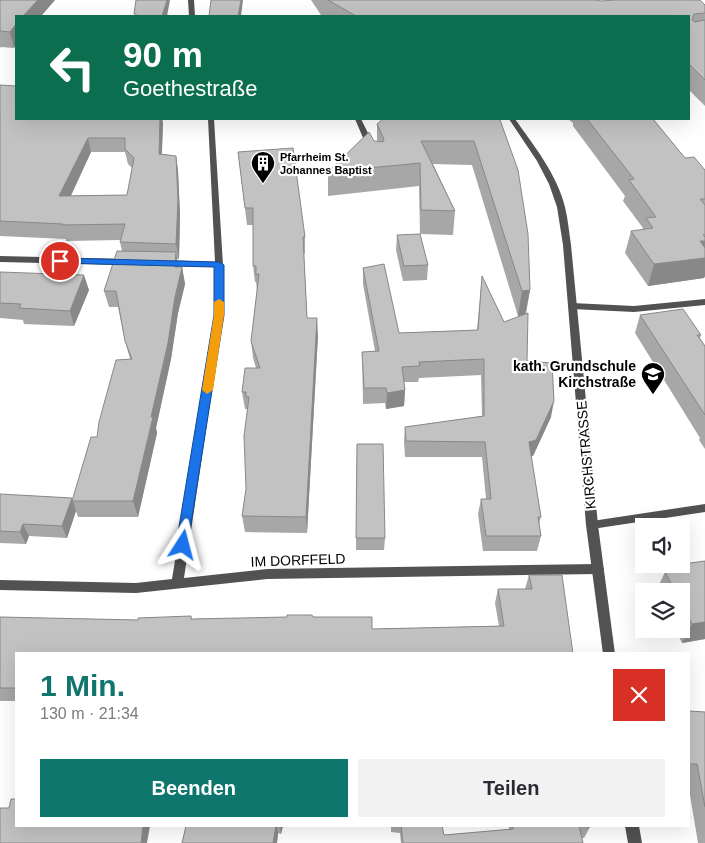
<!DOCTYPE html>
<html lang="de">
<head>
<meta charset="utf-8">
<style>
  body { margin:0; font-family:Helvetica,sans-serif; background:#f2f2f3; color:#2b2b33; height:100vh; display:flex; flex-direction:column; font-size:19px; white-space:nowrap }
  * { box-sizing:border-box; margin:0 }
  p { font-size:16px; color:#7c7c81 }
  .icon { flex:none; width:28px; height:28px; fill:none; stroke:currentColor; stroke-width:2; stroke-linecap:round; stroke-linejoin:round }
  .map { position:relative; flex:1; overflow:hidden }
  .sheet { position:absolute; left:15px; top:652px; width:675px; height:175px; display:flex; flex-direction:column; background:#fff; border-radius:0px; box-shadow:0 5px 20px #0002 }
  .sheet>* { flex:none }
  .guide { position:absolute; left:15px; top:15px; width:675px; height:105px; border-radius:0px; box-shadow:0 5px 20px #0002; background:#0b6e4f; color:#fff; overflow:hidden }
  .fabs { position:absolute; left:635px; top:518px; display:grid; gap:10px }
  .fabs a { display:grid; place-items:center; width:55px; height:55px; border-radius:0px; background:#fff; box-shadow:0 5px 20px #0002; font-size:25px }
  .pin { position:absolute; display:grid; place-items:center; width:42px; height:42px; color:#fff; margin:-21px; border:2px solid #fff; border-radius:50%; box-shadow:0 1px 5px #0007 }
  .me { position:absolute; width:55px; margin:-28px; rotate:9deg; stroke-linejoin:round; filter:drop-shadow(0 0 4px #0008) }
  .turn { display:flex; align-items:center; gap:18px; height:105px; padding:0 25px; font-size:22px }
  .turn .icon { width:65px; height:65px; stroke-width:2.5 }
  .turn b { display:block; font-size:35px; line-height:42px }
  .round { display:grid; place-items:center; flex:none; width:52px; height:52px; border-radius:0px; background:#f2f2f3 }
  .summary { display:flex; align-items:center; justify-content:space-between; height:85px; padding:0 25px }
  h1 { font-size:30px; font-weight:600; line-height:38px; color:#0f766e }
  .button { display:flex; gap:10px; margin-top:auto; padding:10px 25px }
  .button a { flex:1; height:58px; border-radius:0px; background:#0f766e; color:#fff; font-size:20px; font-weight:600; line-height:58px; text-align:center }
  .button a+a { background:#f2f2f3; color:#2b2b33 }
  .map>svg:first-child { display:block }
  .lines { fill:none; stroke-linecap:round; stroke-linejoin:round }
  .service { fill:#525252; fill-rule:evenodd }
  .minor { fill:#525252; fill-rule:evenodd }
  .tertiary { fill:#525252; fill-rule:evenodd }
  .wall { fill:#a7a7a7; fill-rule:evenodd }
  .shaded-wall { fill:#888 }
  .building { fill:#c2c2c2; stroke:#888; fill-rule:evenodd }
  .route { fill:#1a73e8; stroke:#114b97 }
  .slow { fill:#f59e0b }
  .labels { text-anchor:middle; stroke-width:4.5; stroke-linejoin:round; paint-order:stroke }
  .far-poi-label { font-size:11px; font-weight:bold; fill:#000; stroke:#fff; text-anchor:start }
  .poi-label { font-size:14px; font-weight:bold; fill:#000; stroke:#fff; text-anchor:end }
  .street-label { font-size:14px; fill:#000; stroke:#fff }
</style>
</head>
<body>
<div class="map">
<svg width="705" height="843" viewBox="0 0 705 843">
  <rect width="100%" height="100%" fill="#fff"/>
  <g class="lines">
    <path class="service" d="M355 119H361L375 147 374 149 367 147Z
      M705 299V305L634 312 572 309 568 306 572 303 634 306Z"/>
    <path class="minor" d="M188 0H194L195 16H189Z
      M208 119H214L223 265V315L184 578 267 569 598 564 602 566 604 569 602 572 598 574 267 579 136 593 0 590V580L136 583 172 579 215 315V267L165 266 161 263 165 260 215 262Z
      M0 256 126 259 130 262 126 265 0 262Z
      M705 504V512L592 529 588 528 586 525 588 522 592 521Z"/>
    <path class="tertiary" d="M509 119H515C534 146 557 174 565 207 568 219 569 232 571 245L598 525 615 654H603L586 525 563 245 557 207 549 184 537 161Z
      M625 826H639L642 843H628Z"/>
  </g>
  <path class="wall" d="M0 0H55L41 16H16L14 48 1 47 0 48Z
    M311 0H596L601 1 705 5V106L689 90V16H324L321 15Z
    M0 85 163 122 162 154 176 156 178 171 180 215 179 259H177L178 267H182L185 284 178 313 171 359 156 428 157 433 138 517H78L76 511 67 538 29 536 26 544 0 543V494L72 498V500L97 437 130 359 125 341 118 307H109L104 291 122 251 120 242 121 240 66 241V239L0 236ZM91 152H125L128 164 132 168 127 195 71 196Z
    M497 119 530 290 526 314 527 361 551 417 533 456H531L541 517 539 524 541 536 537 551H483L478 514 481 499H486L482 457H405L404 442 405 427 482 416 481 375 419 378 418 382H404L405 390 404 406 386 409 385 403 363 404 362 352 375 351 363 284V268L399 333 477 330 482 276 504 322 521 316H518L472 165 433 164 455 211 453 235 420 234 419 186 328 196V172L374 141 377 142V124Z
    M568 119H653L685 158 705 170V276L704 278 648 286 625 253 631 231 642 230 643 228 623 201 625 196 573 126V123Z
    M238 152 305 237V254H304L307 318 318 335 307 533 245 532 242 516 246 489 247 409H245L242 392 256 368 253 358 251 341 257 290 256 282H255L253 266V225H247Z
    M397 235 428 265 427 280 403 281 396 250Z
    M0 272 89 290 74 326 24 324 23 320 0 318Z
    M640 315 701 335 700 338 705 346V449L699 440 700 438 635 333Z
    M357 444 385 538 384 550H356Z
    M705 561V639L682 643 675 629H681V591H656L665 572Z
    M529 575 573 654H16V701H0V617L138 620 191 616 192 619 313 617 372 629 499 626 495 603 498 589H525Z
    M689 711 705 712V843H698L689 789Z
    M186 826H283L281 834 278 833 277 843H182Z
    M391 826H442L444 835 509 830V826H590V827L584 838H581L583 843H401L400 833 391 832Z"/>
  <path class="shaded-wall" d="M38 0H55L41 16H23Z
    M167 0H170L167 16H162Z
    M241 0H243L241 16H238Z
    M16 24V45L14 48 10 32Z
    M160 119H162L163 122 161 169 159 154Z
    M88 138 91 152 63 212 59 196Z
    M176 156 178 171 180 215 179 259 176 244Z
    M700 241H705V247L701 258H705V276L704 278 648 286 654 264Z
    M176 252 178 268 175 267Z
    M182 267 185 284 178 313 171 359 156 428 157 433 138 517 133 501 175 297Z
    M84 275 89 290 74 326 70 311Z
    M530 290 525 315 518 316 522 291Z
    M317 318 318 335 307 533 306 517Z
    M405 390 404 406 386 409 387 393Z
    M554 401 551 417 533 456 526 458 529 442Z
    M72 498 76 511 67 538 62 526Z
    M23 524 29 536 26 544 20 532Z
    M705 622V639L682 643 692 624Z
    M143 826H150L147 843H141Z
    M276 826H277L278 833 277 843H273Z
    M280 826H283L281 834Z"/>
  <path class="building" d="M0 0H38L23 16H16V24L10 32 0 31Z
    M136 0H167L162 16H136V14H134Z
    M211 0H241L238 16H209Z
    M328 0H596L601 1 615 0H700L705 5V13L694 14 692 20 695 22 705 20V80L689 64V16H356Z
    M0 85 16 86V119H160L159 154 176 156 178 200 176 244 120 242 125 224 62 225 63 224 0 221ZM88 138H125V149L134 158 127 195 59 196Z
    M383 119H497L500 120 518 170 528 234 530 290 522 291 474 141H421L455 211 421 210 420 163 328 172 369 132 374 141 383 142 384 139 377 124Z
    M587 119H653L685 158 694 157 705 170V199H700L705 205V235H703L705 237V241H700L705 248V258L654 264 631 231 653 228 646 218 656 217 629 180 634 179Z
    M293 148 305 237H303L307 318H317L306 517 242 516 246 489 244 436 249 397H246V392H242L245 368H260L251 341 259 274 256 275V266H253V208H245L238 152Z
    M420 234 428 265 404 266 397 235Z
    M117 251 176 252 175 267H182L175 297 168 343 151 417H153L133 501H72L91 437H97L99 422 116 360 132 359 125 341 116 291H104Z
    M384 264 399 333 478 330 482 276 504 322 528 313 527 361 552 363 554 401 536 440 529 442 541 517H538L541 536H486L481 499H491L485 442 406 441 405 427 484 416V359L419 362 420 366 402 367 405 390 387 393 386 388H364L362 352 379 351 363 268Z
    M0 272 84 275 70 311 19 308 21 304 0 303Z
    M683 309 701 335H697L705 346V415L640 315Z
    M357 444H383L385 538H356Z
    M0 494 72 498 62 526 23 524 20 532 0 531Z
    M705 561V622L692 624 681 603V591H675L665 572 690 563Z
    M529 575H562L573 654H16V688H0V617L138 620V618L191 616V619L287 617V615H312L313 617H372V629L504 626 498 589H532Z
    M689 711 705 712V807L697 764H689Z
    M11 799H16V826H143L141 843H0V808H9Z
    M186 826H276L273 843H182Z
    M401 826H442L444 835 513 829V826H590V827L579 826 583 843H403Z"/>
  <path class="route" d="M60 258 219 262 224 265V315L187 549 183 551 178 549 176 545 214 315V267L56 263 55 261Z"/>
  <path class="slow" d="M219 299 224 302V315L213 390 207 394 202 390 214 315V302Z"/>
  <defs>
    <g id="building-pin" transform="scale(1.25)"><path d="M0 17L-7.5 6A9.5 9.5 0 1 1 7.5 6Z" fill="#000" stroke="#fff"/><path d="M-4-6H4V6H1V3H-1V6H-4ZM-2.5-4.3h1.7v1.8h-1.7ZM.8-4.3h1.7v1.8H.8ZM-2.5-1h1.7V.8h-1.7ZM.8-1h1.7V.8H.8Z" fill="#fff"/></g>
    <g id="school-pin" transform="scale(1.25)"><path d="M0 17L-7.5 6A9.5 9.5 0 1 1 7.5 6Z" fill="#000" stroke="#fff"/><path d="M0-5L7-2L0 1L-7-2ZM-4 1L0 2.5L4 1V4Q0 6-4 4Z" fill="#fff"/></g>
  </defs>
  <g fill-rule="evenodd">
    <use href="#building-pin" x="263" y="163"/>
    <use href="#school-pin" x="653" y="374"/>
  </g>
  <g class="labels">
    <g class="far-poi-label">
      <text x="280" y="161">Pfarrheim St.<tspan x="280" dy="13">Johannes Baptist</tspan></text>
    </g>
    <g class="poi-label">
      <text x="636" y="371">kath. Grundschule<tspan x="636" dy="16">Kirchstraße</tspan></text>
    </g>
    <g class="street-label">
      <text transform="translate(586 455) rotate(-95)" y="5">KIRCHSTRASSE</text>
      <text transform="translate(298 560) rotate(-2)" y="5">IM DORFFELD</text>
    </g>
  </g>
</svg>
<div class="fabs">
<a><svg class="icon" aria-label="sound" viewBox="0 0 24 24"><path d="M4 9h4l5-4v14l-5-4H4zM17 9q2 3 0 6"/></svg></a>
<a><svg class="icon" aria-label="layers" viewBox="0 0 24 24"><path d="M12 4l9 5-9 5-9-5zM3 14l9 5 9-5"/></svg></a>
</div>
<div class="pin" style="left:60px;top:261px;background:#d93025"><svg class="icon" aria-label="arrive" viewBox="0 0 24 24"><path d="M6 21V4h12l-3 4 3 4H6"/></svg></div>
<svg class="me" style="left:183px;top:545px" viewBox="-20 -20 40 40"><path d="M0-17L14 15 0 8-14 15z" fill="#1a73e8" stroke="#fff" stroke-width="4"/></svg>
<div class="guide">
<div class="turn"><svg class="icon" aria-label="left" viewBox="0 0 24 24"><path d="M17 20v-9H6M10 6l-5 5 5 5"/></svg><div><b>90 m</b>Goethestraße</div></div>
</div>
<section class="sheet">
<div class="summary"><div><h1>1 Min.</h1><p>130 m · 21:34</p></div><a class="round" style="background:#d93025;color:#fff"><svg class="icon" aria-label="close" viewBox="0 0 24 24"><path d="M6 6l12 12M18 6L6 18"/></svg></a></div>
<div class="button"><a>Beenden</a><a>Teilen</a></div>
</section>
</div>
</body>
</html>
